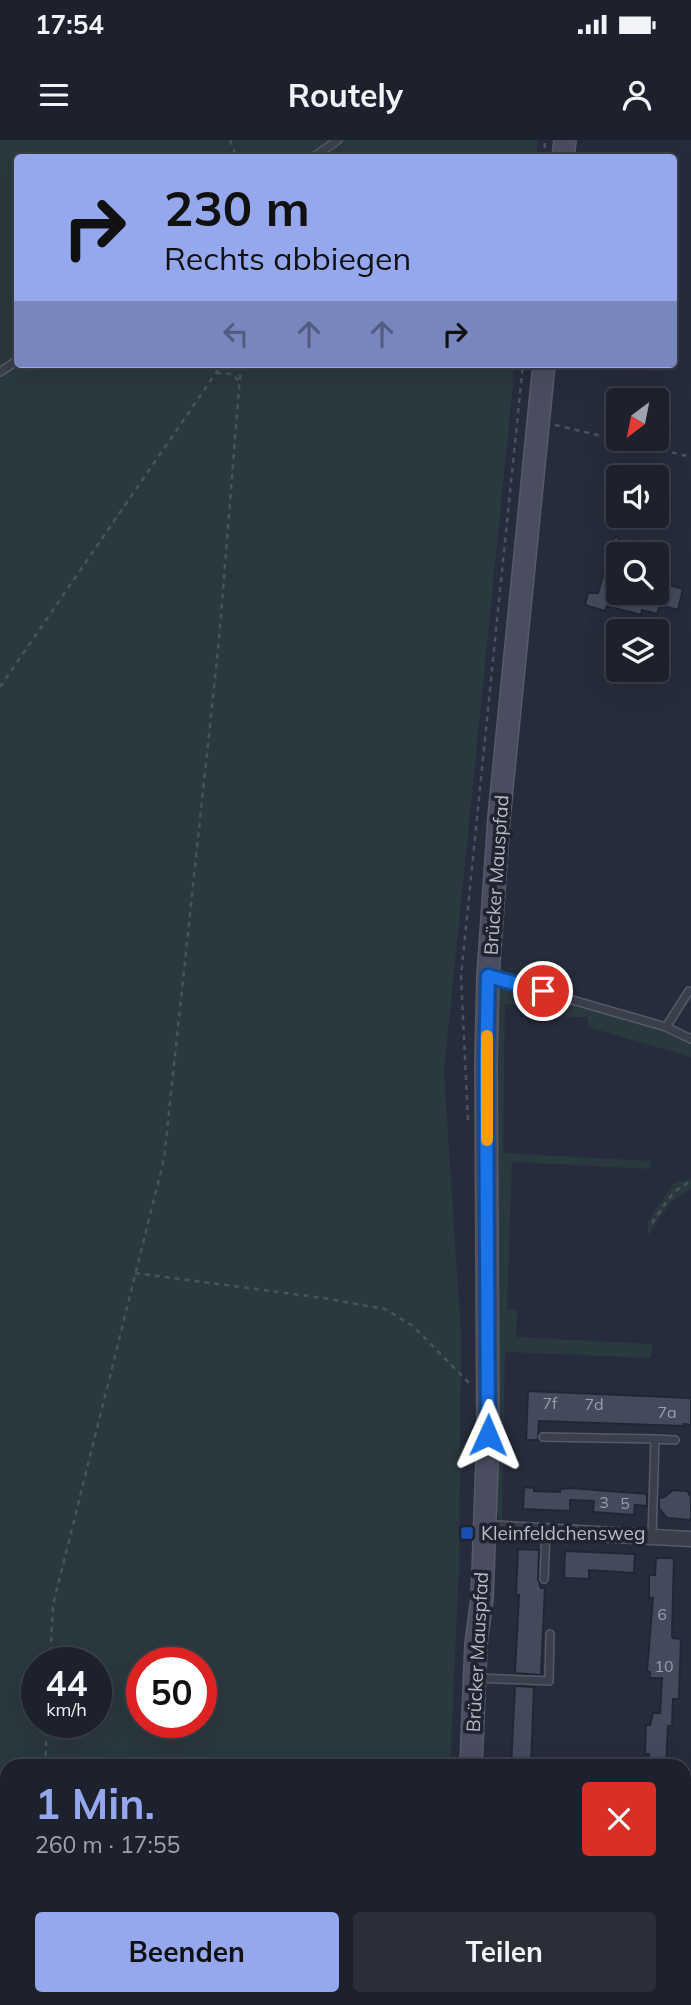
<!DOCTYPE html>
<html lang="de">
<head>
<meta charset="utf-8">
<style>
  body { margin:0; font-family:Mulish,sans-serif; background:#2a2e39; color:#f1f3f6; height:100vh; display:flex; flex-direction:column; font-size:26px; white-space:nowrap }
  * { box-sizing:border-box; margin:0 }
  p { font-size:23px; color:#a0a3aa }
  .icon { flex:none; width:38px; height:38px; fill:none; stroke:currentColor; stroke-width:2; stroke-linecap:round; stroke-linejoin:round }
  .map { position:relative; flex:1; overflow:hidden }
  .details { position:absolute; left:0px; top:1619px; width:691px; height:247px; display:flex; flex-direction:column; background:#1d212d; border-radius:21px 21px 0 0; box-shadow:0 7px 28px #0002,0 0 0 2px #3b3e49 }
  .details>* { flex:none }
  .guide { position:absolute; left:14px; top:14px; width:663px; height:214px; border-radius:7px; box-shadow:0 7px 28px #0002,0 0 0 2px #3b3e49; background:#96a8ed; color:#111; overflow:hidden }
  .needle { width:46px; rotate:212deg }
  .controls { position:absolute; left:606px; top:248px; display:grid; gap:14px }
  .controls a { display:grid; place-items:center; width:63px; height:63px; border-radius:7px; background:#1d212d; box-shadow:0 7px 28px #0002,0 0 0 2px #3b3e49; font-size:35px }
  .speed { position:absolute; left:21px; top:1507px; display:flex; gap:14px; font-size:35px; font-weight:700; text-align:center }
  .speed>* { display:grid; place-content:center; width:91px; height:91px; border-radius:50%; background:#1d212d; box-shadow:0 7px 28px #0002,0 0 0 2px #3b3e49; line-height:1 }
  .speed small { font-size:18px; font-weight:400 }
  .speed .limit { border:10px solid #d22; background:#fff; color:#111 }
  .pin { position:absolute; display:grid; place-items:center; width:60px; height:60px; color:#fff; margin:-30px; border:4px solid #fff; border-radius:50%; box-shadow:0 2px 7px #0007 }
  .me { position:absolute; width:77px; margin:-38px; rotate:1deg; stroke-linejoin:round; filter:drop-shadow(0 0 5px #0008) }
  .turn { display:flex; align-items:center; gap:24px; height:147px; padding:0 35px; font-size:32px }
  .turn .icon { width:91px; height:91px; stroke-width:2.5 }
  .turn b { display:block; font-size:49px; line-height:60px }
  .lanes { display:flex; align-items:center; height:66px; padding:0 35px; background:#0003; justify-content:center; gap:35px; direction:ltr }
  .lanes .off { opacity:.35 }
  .round { display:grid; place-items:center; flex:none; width:74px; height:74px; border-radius:7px; background:#2a2e39 }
  .head { display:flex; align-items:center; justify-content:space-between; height:119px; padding:0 35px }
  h1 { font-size:42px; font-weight:700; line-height:52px; color:#96a8ed }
  .primary-button { display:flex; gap:14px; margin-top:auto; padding:14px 35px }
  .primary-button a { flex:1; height:80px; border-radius:7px; background:#96a8ed; color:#111; font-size:28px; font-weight:700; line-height:80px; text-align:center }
  .primary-button a+a { background:#2a2e39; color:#f1f3f6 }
  .status { display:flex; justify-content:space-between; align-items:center; height:49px; padding:0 35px; background:#1d212d; direction:ltr }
  .status svg { height:19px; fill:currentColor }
  header { display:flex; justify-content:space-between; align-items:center; height:91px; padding:0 35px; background:#1d212d; font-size:32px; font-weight:700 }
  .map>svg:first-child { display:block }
  .green { fill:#2a393e; fill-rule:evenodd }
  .building { fill:#434a5b; stroke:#222633; stroke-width:2 }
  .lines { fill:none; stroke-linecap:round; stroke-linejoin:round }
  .lane-casing { stroke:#565a67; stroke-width:10 }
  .street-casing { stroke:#565a67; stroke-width:17 }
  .secondary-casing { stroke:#565a67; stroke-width:24 }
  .path { stroke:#47545a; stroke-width:2.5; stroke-dasharray:5 5; stroke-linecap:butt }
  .lane { stroke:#3b3f4c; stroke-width:7 }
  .street { stroke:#3b3f4c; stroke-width:14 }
  .secondary { stroke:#494d5f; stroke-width:21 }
  .route-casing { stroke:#114b97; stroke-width:18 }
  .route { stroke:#1a73e8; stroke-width:12 }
  .slow { stroke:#f59e0b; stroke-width:12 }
  .transit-dot { fill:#1a4fb4; stroke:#202431; stroke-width:2.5 }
  .labels { text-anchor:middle; stroke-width:7; stroke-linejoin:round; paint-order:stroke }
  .number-label { font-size:16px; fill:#9a9eac }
  .street-label { font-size:19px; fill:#b7bac7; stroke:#202431 }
  .poi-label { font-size:19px; fill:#b7bac7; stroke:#202431; text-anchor:start }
</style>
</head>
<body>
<div class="status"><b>17:54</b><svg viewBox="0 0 49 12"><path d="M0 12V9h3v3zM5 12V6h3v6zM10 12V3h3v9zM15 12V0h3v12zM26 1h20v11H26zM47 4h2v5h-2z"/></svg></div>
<header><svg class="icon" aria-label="menu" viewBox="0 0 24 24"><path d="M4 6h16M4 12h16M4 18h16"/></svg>Routely<svg class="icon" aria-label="person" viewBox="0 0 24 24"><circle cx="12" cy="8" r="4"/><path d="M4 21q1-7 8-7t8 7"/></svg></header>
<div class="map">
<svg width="691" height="1865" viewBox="0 0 691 1865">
  <rect width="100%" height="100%" fill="#272c3c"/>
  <path class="green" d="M0 0H538L536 18H18V224H515L444 932 461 1195 459 1427 450 1626H7V1647L0 1646ZM37 1522H96V1582H37ZM142 1522H201V1582H142Z
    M507 845 519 851 530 862 554 869V872L560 873 562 865 551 864 555 859 678 895 691 902V917L588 887V877H559L505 863 503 1013 651 1021V1029L512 1022 507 1169 517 1170 516 1197 652 1204 651 1218 505 1212 502 1382 494 1371 497 852 501 847Z
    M691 1039V1049L671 1062 647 1097 648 1081 674 1043Z"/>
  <path class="building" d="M615 397H618V453H656V449L666 452 669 445 683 449 678 470 660 465 657 474 642 470 641 475 607 466 605 471 585 465 588 453H598L607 422 604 421Z
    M528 1251 691 1258V1285L684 1284V1286L539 1281 538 1300H526Z
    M524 1347 534 1348V1351L560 1352V1349L570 1348 647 1354V1366L635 1365 634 1375 593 1372 594 1361 570 1360V1371L523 1369Z
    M673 1350 687 1351 691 1357V1380L667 1378 659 1368V1357L663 1358Z
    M518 1409 539 1410 538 1439 541 1448H545L541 1535 515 1533 519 1455H516Z
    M565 1411 635 1414 634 1433 589 1430V1439L564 1438Z
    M656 1418H674L672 1496 673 1498 681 1499 679 1559H673L672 1586H668L666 1626H649V1614H645L646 1585H650L653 1573H660L662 1538H650V1532L647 1531 653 1458H649V1435H655Z
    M515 1546 534 1547 531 1626H511Z"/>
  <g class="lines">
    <g class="lane-casing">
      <path id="lane" d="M312 18 338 0
        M0 232 18 220
        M489 836 666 887 691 899
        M519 844 528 857 549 864
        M666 887 689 851
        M543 1297 655 1299 652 1396
        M655 1299 675 1300
        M544 1439 546 1392
        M477 1538 549 1541 550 1494"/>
    </g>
    <g class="street-casing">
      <path id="street" d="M484 1388 691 1399
        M196 1858V1865
        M24 1865V1858
        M687 1865 686 1792 691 1665"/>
    </g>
    <g class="secondary-casing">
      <path id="secondary" d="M563 18 565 0
        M471 1626 476 1504 482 1459 488 1295 486 923 488 836 499 678 544 224
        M462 1858V1865"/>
    </g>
    <path class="path" d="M230 0 237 18
      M544 18 545 0
      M216 233 232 234 241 243
      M555 285 691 317
      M0 547 222 224
      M468 980 461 836 523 224
      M652 1083C663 1068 672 1048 691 1042
      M135 1133 323 1158 385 1169 413 1186 470 1244
      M50 1522 53 1465 164 1019 219 500 241 224
      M45 1626 47 1582
      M0 1660H7"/>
    <use href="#lane" class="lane"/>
    <use href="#street" class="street"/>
    <use href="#secondary" class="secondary"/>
  </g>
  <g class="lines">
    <g class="route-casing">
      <path id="route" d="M488 1295 486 923 488 836 543 851"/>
    </g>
    <use href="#route" class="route"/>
    <path class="slow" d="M487 1000V896"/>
  </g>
  <rect class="transit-dot" x="460" y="1386" width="14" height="14" rx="3.5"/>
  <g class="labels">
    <g class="number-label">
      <text x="550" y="1269">7f</text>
      <text x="594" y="1270">7d</text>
      <text x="667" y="1278">7a</text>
      <text x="604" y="1368">3</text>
      <text x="625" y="1369">5</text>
      <text x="662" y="1480">6</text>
      <text x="664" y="1532">10</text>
    </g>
    <g class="street-label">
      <text transform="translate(496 735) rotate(-86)" y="7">Brücker Mauspfad</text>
      <text transform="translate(477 1512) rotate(-87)" y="7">Brücker Mauspfad</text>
    </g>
    <g class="poi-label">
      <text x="481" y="1400">Kleinfeldchensweg</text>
    </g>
  </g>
</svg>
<div class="controls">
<a><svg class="needle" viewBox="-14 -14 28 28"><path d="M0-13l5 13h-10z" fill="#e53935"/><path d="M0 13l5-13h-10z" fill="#a0a3aa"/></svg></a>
<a><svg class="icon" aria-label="sound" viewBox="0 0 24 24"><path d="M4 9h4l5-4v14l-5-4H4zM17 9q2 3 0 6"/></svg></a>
<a><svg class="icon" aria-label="search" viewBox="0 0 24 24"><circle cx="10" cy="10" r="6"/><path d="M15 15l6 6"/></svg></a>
<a><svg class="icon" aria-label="layers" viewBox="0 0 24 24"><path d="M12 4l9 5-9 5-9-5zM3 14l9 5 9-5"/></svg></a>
</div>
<div class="speed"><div>44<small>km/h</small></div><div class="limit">50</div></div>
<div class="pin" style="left:543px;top:851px;background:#d93025"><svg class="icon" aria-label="arrive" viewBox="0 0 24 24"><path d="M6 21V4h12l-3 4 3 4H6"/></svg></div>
<svg class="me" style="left:488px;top:1295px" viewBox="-20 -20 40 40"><path d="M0-17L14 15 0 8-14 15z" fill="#1a73e8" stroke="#fff" stroke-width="4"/></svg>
<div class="guide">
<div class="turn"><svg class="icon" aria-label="right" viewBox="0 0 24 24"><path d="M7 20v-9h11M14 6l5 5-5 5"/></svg><div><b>230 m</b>Rechts abbiegen</div></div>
<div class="lanes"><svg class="icon off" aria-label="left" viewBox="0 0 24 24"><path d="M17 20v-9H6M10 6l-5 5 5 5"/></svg><svg class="icon off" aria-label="ahead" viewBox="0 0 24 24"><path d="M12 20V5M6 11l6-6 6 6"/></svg><svg class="icon off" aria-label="ahead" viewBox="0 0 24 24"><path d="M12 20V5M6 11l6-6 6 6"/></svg><svg class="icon" aria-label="right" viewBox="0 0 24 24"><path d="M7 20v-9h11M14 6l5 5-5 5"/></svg></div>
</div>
<section class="details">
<div class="head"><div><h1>1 Min.</h1><p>260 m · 17:55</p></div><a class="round" style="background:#d93025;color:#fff"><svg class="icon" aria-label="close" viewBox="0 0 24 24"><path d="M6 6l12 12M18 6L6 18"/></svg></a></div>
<div class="primary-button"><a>Beenden</a><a>Teilen</a></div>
</section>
</div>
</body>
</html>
